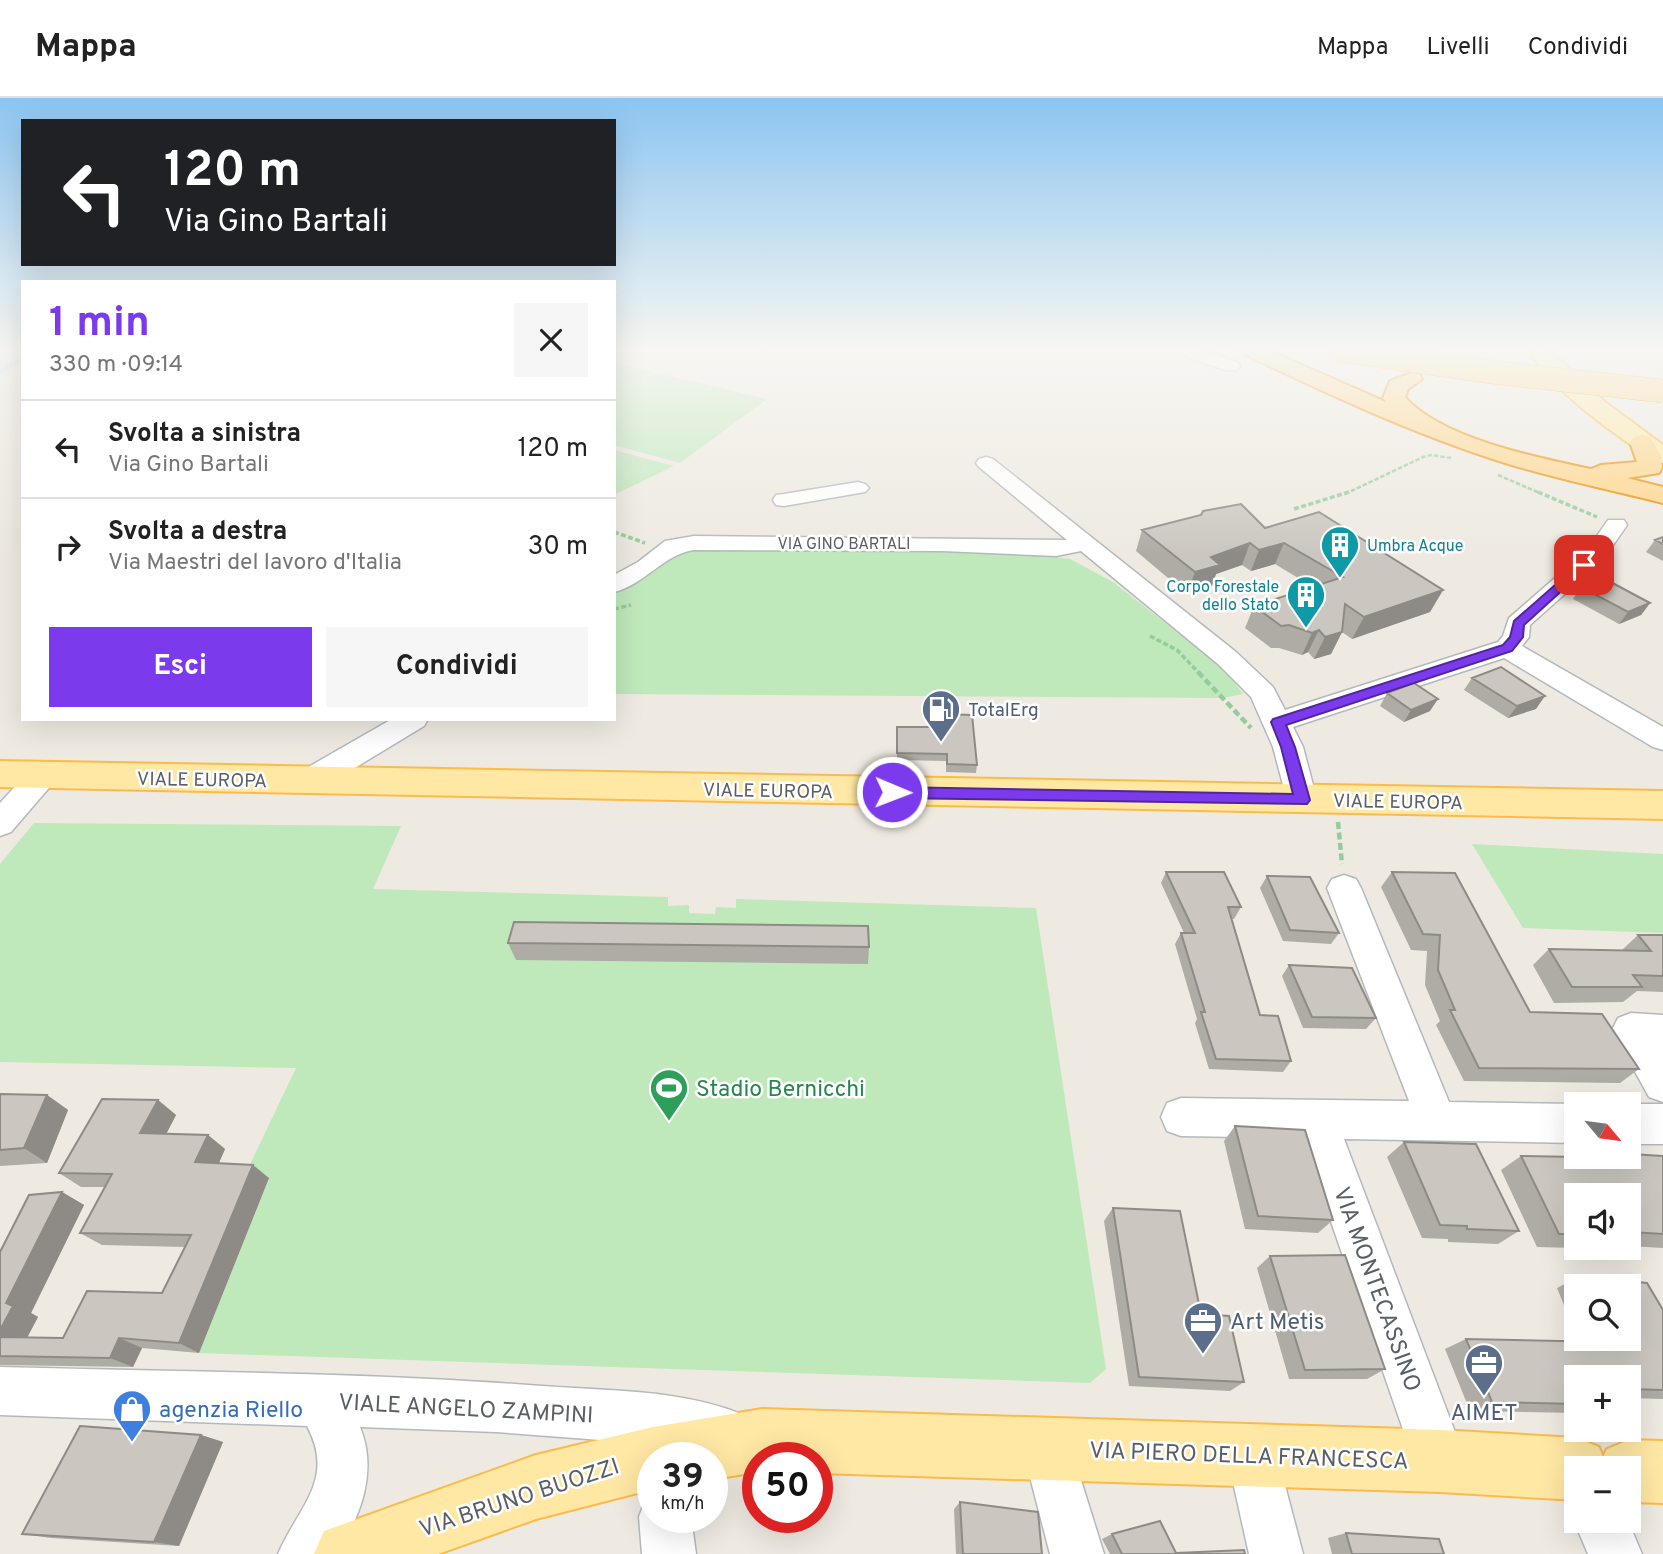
<!DOCTYPE html>
<html lang="it">
<head>
<meta charset="utf-8">
<style>
  body { margin:0; font-family:Overpass,sans-serif; background:#f6f6f6; color:#222; height:100vh; display:flex; flex-direction:column; font-size:26px; white-space:nowrap }
  * { box-sizing:border-box; margin:0 }
  p { font-size:23px; color:#767676 }
  .icon { flex:none; width:38px; height:38px; fill:none; stroke:currentColor; stroke-width:2; stroke-linecap:round; stroke-linejoin:round }
  .map { position:relative; flex:1; overflow:hidden }
  .details { position:absolute; left:21px; top:182px; width:595px; height:441px; display:flex; flex-direction:column; background:#fff; border-radius:0px; box-shadow:0 7px 28px #0002 }
  .details>* { flex:none }
  .hud { position:absolute; left:21px; top:21px; width:595px; height:147px; border-radius:0px; box-shadow:0 7px 28px #0002; background:#202124; color:#fff; overflow:hidden }
  .needle { width:46px; rotate:119deg }
  .buttons { position:absolute; left:1564px; top:994px; display:grid; gap:14px }
  .buttons a { display:grid; place-items:center; width:77px; height:77px; border-radius:0px; background:#fff; box-shadow:0 7px 28px #0002; font-size:35px }
  .speed { position:absolute; left:637px; top:1344px; display:flex; gap:14px; font-size:35px; font-weight:700; text-align:center }
  .speed>* { display:grid; place-content:center; width:91px; height:91px; border-radius:50%; background:#fff; box-shadow:0 7px 28px #0002; line-height:1 }
  .speed small { font-size:18px; font-weight:400 }
  .speed .limit { border:10px solid #d22; background:#fff; color:#111 }
  .pin { position:absolute; display:grid; place-items:center; width:60px; height:60px; color:#fff; margin:-30px; border-radius:14px; box-shadow:0 4px 10px #0006 }
  .me { position:absolute; width:77px; margin:-38px; rotate:91deg; stroke-linejoin:round; filter:drop-shadow(0 0 5px #0008) }
  .turn { display:flex; align-items:center; gap:24px; height:147px; padding:0 28px; font-size:32px }
  .turn .icon { width:91px; height:91px; stroke-width:2.5 }
  .turn b { display:block; font-size:49px; line-height:60px }
  .round { display:grid; place-items:center; flex:none; width:74px; height:74px; border-radius:0px; background:#f6f6f6 }
  .headline { display:flex; align-items:center; justify-content:space-between; height:119px; padding:0 28px }
  h1 { font-size:42px; font-weight:700; line-height:52px; color:#7c3aed }
  .cta { display:flex; gap:14px; margin-top:auto; padding:14px 28px }
  .cta a { flex:1; height:80px; border-radius:0px; background:#7c3aed; color:#fff; font-size:28px; font-weight:700; line-height:80px; text-align:center }
  .cta a+a { background:#f6f6f6; color:#222 }
  ul { padding:0; list-style:none }
  li { display:flex; align-items:center; gap:21px; height:98px; padding:0 28px; border-top:2px solid #e0e0e0 }
  li div { flex:1 }
  li b { display:block; font-size:26px }
  li em { font-style:normal }
  header { display:flex; align-items:center; gap:42px; box-sizing:border-box; height:98px; padding:0 35px; background:#fff; border-bottom:2px solid #e0e0e0 }
  header strong { font-size:33px }
  nav { display:flex; gap:38px; margin-inline-start:auto; font-size:24px }
  .map>svg:first-child { display:block }
  .green { fill:#bfe8bb }
  .lines { fill:none; stroke-linecap:round; stroke-linejoin:round }
  .stream { stroke:#9fdeff; stroke-width:4.5 }
  .minor-casing { stroke:#b4b8bd; stroke-width:3 }
  .major-casing { stroke:#fcba4c; stroke-width:4 }
  .highway-casing { stroke:#ee8e00; stroke-width:4 }
  .path-far2 { stroke:#95cc9f; stroke-width:2.5; stroke-dasharray:4.5 2; stroke-linecap:butt }
  .path-far1 { stroke:#95cc9f; stroke-width:3.5; stroke-dasharray:5 2.5; stroke-linecap:butt }
  .path { stroke:#95cc9f; stroke-width:4.5; stroke-dasharray:7 3.5; stroke-linecap:butt }
  .minor { fill:#fff; fill-rule:evenodd }
  .major { fill:#ffe8a4; fill-rule:evenodd }
  .highway { fill:#ffd586; fill-rule:evenodd }
  .highway-bridge-casing { stroke:#ee8e00; stroke-width:24; stroke-linecap:butt }
  .highway-bridge { stroke:#ffd586; stroke-width:23 }
  .wall { fill:#afaba5 }
  .shaded-wall { fill:#8e8b86 }
  .building { fill:#cbc7c0; stroke:#8e8b86; stroke-width:2 }
  .route { fill:#7c3aed; stroke:#51269a; stroke-width:2 }
  .labels { text-anchor:middle; stroke-width:5; stroke-linejoin:round; paint-order:stroke }
  .far-street-label { font-size:16px; fill:#595f63; stroke:#fff }
  .far-culture-label { font-size:16px; fill:#0d838f; stroke:#fff; text-anchor:start }
  .service-label { font-size:19px; fill:#4e5e75; stroke:#fff; text-anchor:start }
  .street-label { font-size:19px; fill:#595f63; stroke:#fff }
  .near-leisure-label { font-size:23px; fill:#27864d; stroke:#fff; text-anchor:start }
  .near-street-label { font-size:23px; fill:#595f63; stroke:#fff }
  .near-service-label { font-size:23px; fill:#4e5e75; stroke:#fff; text-anchor:start }
  .near-shop-label { font-size:23px; fill:#366cbe; stroke:#fff; text-anchor:start }
</style>
</head>
<body>
<header>
<strong>Mappa</strong>
<nav><a>Mappa</a><a>Livelli</a><a>Condividi</a></nav>
</header>
<div class="map">
<svg width="1663" height="1456" viewBox="0 0 1663 1456">
  <rect width="100%" height="100%" fill="#eeeae1"/>
  <path class="green" d="M614 265 767 301 680 365 614 347Z
    M614 352 674 368 614 397Z
    M696 451 1011 453 1070 461 1113 484 1224 571 1243 596 1223 600 614 596V493L679 455Z
    M34 725 401 728 373 791 668 799V808L689 807V815L715 816 716 809 736 810V801L1036 810 1106 1271 1090 1285 199 1255 269 1081 244 1079 296 970 0 964V766Z
    M1472 746 1663 756V835L1523 830Z"/>
  <g class="lines">
    <path class="stream" d="M0 274 23 260"/>
    <g class="minor-casing">
      <path id="minor" d="M1177 252H1201L1237 264 1240 268 1237 272H1225L1179 256Z
        M986 359 993 361 1236 554 1273 589 1285 612 1498 544 1503 538 1509 520 1587 452 1608 422H1624L1627 427 1603 462 1530 527 1529 539 1522 548 1663 629V652L1653 649 1504 560 1293 629 1303 649 1317 702 1313 710 1302 713 1291 710 1287 702 1273 649 1251 599 1218 566 1081 453 1056 458 942 453 694 452C664 456 644 487 614 494V477L638 464 665 443 694 438 1067 442 979 369 976 365 979 361Z
        M858 384 865 386 869 390 865 394 784 408 776 407 773 402 776 397 784 396Z
        M392 621H428L424 628 320 691 309 694 298 691 294 683 298 675Z
        M43 666 54 670 58 677 54 684 11 734 0 738V705L32 670Z
        M1344 777 1356 781 1361 790 1449 1004 1579 1006H1577V1045L1344 1041 1466 1363 1458 1381 1440 1389 1422 1381 1414 1363 1302 1040 1181 1038 1167 1033 1161 1019 1167 1005 1181 1000 1409 1003 1327 790 1332 781Z
        M1631 915 1663 917V1004L1649 999 1612 932 1618 920Z
        M1629 1006H1663V1046H1629Z
        M0 1269C181 1274 362 1274 542 1288 607 1293 679 1291 741 1316L748 1334 741 1352 723 1359 667 1347 496 1334 360 1329C378 1373 361 1417 337 1456H278C298 1409 336 1382 307 1328L0 1317Z
        M1048 1327 1066 1334 1104 1456H1050L1023 1352 1030 1334Z
        M1252 1332 1270 1339 1277 1357 1303 1456H1249L1227 1357 1234 1339Z
        M653 1398V1419H691L696 1456H642L639 1419 646 1400Z
        M1577 1418V1423H1628L1642 1456H1588L1574 1423Z"/>
    </g>
    <g class="major-casing">
      <path id="major" d="M1528 252H1549L1605 304 1663 347V365L1654 363C1610 332 1558 298 1528 252Z
        M0 663 1663 693V721L0 689Z
        M762 1311 1440 1332 1577 1340 1599 1349 1603 1359 1607 1351 1629 1342 1663 1343V1405L1629 1404V1370H1577V1402L1440 1394 817 1375V1360H758V1374L712 1381V1360H653V1391L536 1421 438 1456H314L324 1433 536 1357 653 1329Z"/>
    </g>
    <g class="highway-casing">
      <path id="highway" d="M1241 252H1268L1386 304 1383 300 1390 283 1411 275 1419 276 1422 281 1408 291 1405 299C1440 340 1538 360 1591 371L1601 367 1637 364 1630 344 1634 339 1642 337 1650 339 1661 357 1662 370 1659 375 1627 380 1663 389V405C1608 391 1551 380 1496 362 1409 334 1326 295 1244 256Z"/>
    </g>
    <path class="path-far2" d="M1498 377 1542 396
      M1345 396 1423 359 1431 357 1451 360"/>
    <path class="path-far1" d="M1538 394 1597 419
      M1294 411 1349 394
      M614 434 645 445
      M614 511 631 507
      M1150 538 1177 552 1200 576"/>
    <path class="path" d="M1198 574 1251 630
      M1338 724 1342 766"/>
    <use href="#minor" class="minor"/>
    <use href="#major" class="major"/>
    <use href="#highway" class="highway"/>
    <g class="highway-bridge-casing">
      <path id="highway-bridge" d="M1339 252 1492 274 1663 293"/>
    </g>
    <use href="#highway-bridge" class="highway-bridge"/>
  </g>
  <path class="wall" d="M1265 430 1443 492 1430 514 1352 541 1342 534 1331 556 1314 561 1308 554 1302 557 1279 550H1271L1245 530 1254 508 1313 489 1275 466 1251 473 1242 467 1216 476 1212 488 1187 496 1136 453 1142 432Z
    M1663 439V463L1646 454 1655 442Z
    M1581 489 1650 505 1641 517 1619 526 1573 501Z
    M1472 580 1536 611 1508 620 1464 592Z
    M1387 595 1430 613 1404 624 1380 608Z
    M941 616 977 667 976 675 946 674V663L897 662V629H941Z
    M1166 774 1241 809 1234 821H1231L1260 917 1291 963 1283 974 1209 971 1195 925 1197 921 1175 846 1181 835H1184L1161 785Z
    M1392 774 1530 914 1639 971 1620 985 1464 983 1436 927 1440 923 1425 887 1427 853 1411 852 1381 789Z
    M1267 778 1339 835 1331 846 1283 843 1260 790Z
    M1638 837H1663V894L1637 893 1623 904 1554 905 1533 867 1549 851 1622 852Z
    M508 845 869 849 868 866 516 862Z
    M1289 867 1376 920 1366 931 1303 930 1282 878Z
    M0 996 47 997 68 1012 47 1065 0 1068Z
    M158 1002 176 1017 166 1036 208 1037 225 1051 219 1065 269 1080 199 1255 142 1250 133 1269 0 1267V1154L62 1094 84 1107 31 1215 38 1219 27 1240H63L162 1195 185 1149 102 1147 80 1135 105 1089H81L59 1075Z
    M1235 1028 1333 1122 1318 1135 1245 1131 1224 1043Z
    M1404 1044 1519 1133 1498 1146 1448 1144V1141L1422 1140 1387 1059Z
    M1629 1057 1663 1058V1150L1629 1148V1097H1577V1150L1537 1149 1501 1072 1521 1058 1624 1060 1629 1059Z
    M1113 1110 1201 1216 1244 1284 1230 1293 1129 1288 1104 1123Z
    M1270 1158 1385 1271 1367 1281H1289L1257 1170Z
    M1580 1178 1647 1185 1663 1212V1301L1629 1300V1279H1577V1315L1470 1313 1445 1251 1466 1241 1579 1244 1578 1241H1629V1188H1577V1239L1557 1190Z
    M201 1337 223 1344 179 1448 51 1440 22 1436Z
    M960 1404 1042 1456H956L954 1411Z
    M1346 1435 1444 1456H1332L1328 1440Z
    M1112 1436 1176 1455 1245 1456H1110L1102 1441Z"/>
  <path class="shaded-wall" d="M1250 445 1242 467 1216 476 1212 488 1187 496 1195 474 1211 459Z
    M1284 445 1275 466 1251 473 1259 452Z
    M1443 492 1430 514 1352 541 1364 519Z
    M1650 505 1641 517 1619 526 1628 514Z
    M1319 532 1308 554 1302 557 1312 535Z
    M1342 534 1331 556 1314 561 1325 539Z
    M1545 598 1536 611 1508 620 1517 608Z
    M1438 601 1430 613 1404 624 1411 612Z
    M47 997 68 1012 47 1065 24 1050Z
    M158 1002 176 1017 159 1050 140 1035Z
    M208 1037 225 1051 213 1078 195 1064Z
    M253 1067 269 1080 199 1255 179 1245Z
    M62 1094 84 1107 31 1215 38 1219 22 1249 0 1241V1232L6 1205Z
    M119 1240 142 1250 133 1269 110 1260Z
    M201 1337 223 1344 179 1448 154 1444Z"/>
  <path class="building" d="M1241 406 1265 430 1319 414 1443 492 1364 519 1345 506 1342 534 1325 539 1319 532 1312 535 1289 527 1281 528 1254 508 1343 479 1284 445 1259 452 1250 445 1211 459 1220 467 1195 474 1142 432 1201 417 1203 413Z
    M1663 439V446L1655 442Z
    M1605 481 1650 505 1628 514 1581 489Z
    M1501 569 1545 598 1517 608 1472 580Z
    M1414 585 1438 601 1411 612 1387 595Z
    M941 616 972 617 977 667 947 666V656L897 655V629H942Z
    M1166 774H1224L1241 809H1228L1260 917 1278 918 1291 963 1216 961 1201 914H1205L1181 835H1195Z
    M1392 774 1455 775 1530 914 1602 916 1639 971 1479 970 1450 912H1455L1438 872 1440 837 1423 836Z
    M1267 778 1310 779 1339 835 1290 832Z
    M514 824 868 828 869 849 508 845Z
    M1638 837H1663V878L1633 877 1642 889H1572L1549 851 1651 853Z
    M1289 867 1352 870 1376 920 1312 919Z
    M0 996 47 997 24 1050 0 1052Z
    M102 1001 158 1002 140 1035 208 1037 195 1064 253 1067 179 1245 119 1240 110 1260 0 1258V1239L63 1240 87 1193 162 1195 191 1137 80 1135 112 1076 59 1075Z
    M1235 1028 1305 1032 1333 1122 1258 1118Z
    M1404 1044 1476 1046 1519 1133 1467 1131V1128L1440 1127Z
    M1630 1056 1663 1058V1136L1633 1134 1635 1138H1629V1097H1577V1136H1559L1521 1058 1632 1060Z
    M62 1094 6 1205 13 1208 0 1232V1154L29 1097Z
    M1113 1110 1180 1113 1201 1216 1229 1218 1244 1284 1139 1279Z
    M1345 1157 1385 1271 1305 1272 1270 1158Z
    M1580 1178 1647 1185 1663 1212V1292L1629 1291V1279H1577V1306L1492 1304 1466 1241 1609 1244 1607 1241H1629V1188H1584Z
    M80 1328 201 1337 154 1444 22 1436Z
    M960 1404 1038 1414 1042 1456H963Z
    M1160 1423 1176 1455 1244 1452 1245 1456H1122L1112 1436Z
    M1346 1435 1439 1441 1444 1456H1352Z"/>
  <linearGradient id="sky" x2="0" y2="1"><stop stop-color="#8bc5f1"/><stop offset="0.55" stop-color="#f7f6f2"/><stop offset="1" stop-color="#f7f6f2" stop-opacity="0"/></linearGradient>
  <rect width="1663" height="456" fill="url(#sky)"/>
  <path class="route" d="M1580 465 1590 467 1524 527 1523 539 1512 553 1286 627 1295 649 1310 702 1307 706 892 700 884 694 892 689 1293 696 1281 649 1271 624 1273 621 1503 547 1510 539 1514 523Z"/>
  <defs>
    <g id="building-pin" transform="scale(2.0125)"><path d="M0 17L-7.5 6A9.5 9.5 0 1 1 7.5 6Z" fill="#0f9aa8" stroke="#fff"/><path d="M-4-6H4V6H1V3H-1V6H-4ZM-2.5-4.3h1.7v1.8h-1.7ZM.8-4.3h1.7v1.8H.8ZM-2.5-1h1.7V.8h-1.7ZM.8-1h1.7V.8H.8Z" fill="#fff"/></g>
    <g id="fuel-pin" transform="scale(2.0125)"><path d="M0 17L-7.5 6A9.5 9.5 0 1 1 7.5 6Z" fill="#5c6f8a" stroke="#fff"/><path d="M-5.5-6h7V0h2V4h1.3V-2.5L3-4.5l.8-.8L6-3V5H2.5V1h-1V6h-7ZM-4.2-4.7v3.2H.2V-4.7Z" fill="#fff"/></g>
    <g id="stadium-pin" transform="scale(2.0125)"><path d="M0 17L-7.5 6A9.5 9.5 0 1 1 7.5 6Z" fill="#2e9e5b" stroke="#fff"/><path d="M0-5a6.5 5 0 1 0 0 10a6.5 5 0 1 0 0-10ZM-3.5-1.8h7v3.6h-7Z" fill="#fff"/></g>
    <g id="office-pin" transform="scale(2.0125)"><path d="M0 17L-7.5 6A9.5 9.5 0 1 1 7.5 6Z" fill="#5c6f8a" stroke="#fff"/><path d="M-6-3h4V-5.5h4V-3h4V5H-6ZM-1-4.5V-3h2v-1.5ZM-6 0V1H6V0Z" fill="#fff"/></g>
    <g id="shop-pin" transform="scale(2.0125)"><path d="M0 17L-7.5 6A9.5 9.5 0 1 1 7.5 6Z" fill="#3f7fe0" stroke="#fff"/><path d="M-5-2.5h2.3a2.7 3.5 0 0 1 5.4 0H5L5.5 6h-11ZM-1.5-2.5h3a1.5 2.3 0 0 0-3 0Z" fill="#fff"/></g>
  </defs>
  <g fill-rule="evenodd">
    <use href="#building-pin" x="1340" y="447"/>
    <use href="#building-pin" x="1306" y="497"/>
    <use href="#fuel-pin" x="941" y="611"/>
    <use href="#stadium-pin" x="669" y="990"/>
    <use href="#office-pin" x="1203" y="1223"/>
    <use href="#office-pin" x="1484" y="1265"/>
    <use href="#shop-pin" x="132" y="1311"/>
  </g>
  <g class="labels">
    <g class="far-street-label">
      <text x="844" y="451">VIA GINO BARTALI</text>
    </g>
    <g class="far-culture-label">
      <text x="1367" y="453">Umbra Acque</text>
      <text x="1279" y="494" text-anchor="end">Corpo Forestale<tspan x="1279" dy="18">dello Stato</tspan></text>
    </g>
    <g class="service-label">
      <text x="968" y="618">TotalErg</text>
    </g>
    <g class="street-label">
      <text transform="translate(202 681) rotate(1)" y="7">VIALE EUROPA</text>
      <text transform="translate(768 692) rotate(1)" y="7">VIALE EUROPA</text>
      <text transform="translate(1398 703) rotate(1)" y="7">VIALE EUROPA</text>
    </g>
    <g class="near-leisure-label">
      <text x="696" y="998">Stadio Bernicchi</text>
    </g>
    <g class="near-street-label">
      <text transform="translate(1378 1191) rotate(70)" y="8">VIA MONTECASSINO</text>
      <text transform="translate(466 1310) rotate(3)" y="8">VIALE ANGELO ZAMPINI</text>
      <text transform="translate(1249 1357) rotate(2)" y="8">VIA PIERO DELLA FRANCESCA</text>
      <text transform="translate(519 1399) rotate(-18)" y="8">VIA BRUNO BUOZZI</text>
    </g>
    <g class="near-service-label">
      <text x="1230" y="1231">Art Metis</text>
      <text x="1484" y="1322" text-anchor="middle">AIMET</text>
    </g>
    <g class="near-shop-label">
      <text x="159" y="1319">agenzia Riello</text>
    </g>
  </g>
</svg>
<div class="buttons">
<a><svg class="needle" viewBox="-14 -14 28 28"><path d="M0-13l5 13h-10z" fill="#e53935"/><path d="M0 13l5-13h-10z" fill="#767676"/></svg></a>
<a><svg class="icon" aria-label="sound" viewBox="0 0 24 24"><path d="M4 9h4l5-4v14l-5-4H4zM17 9q2 3 0 6"/></svg></a>
<a><svg class="icon" aria-label="search" viewBox="0 0 24 24"><circle cx="10" cy="10" r="6"/><path d="M15 15l6 6"/></svg></a>
<a>+</a>
<a>−</a>
</div>
<div class="speed"><div>39<small>km/h</small></div><div class="limit">50</div></div>
<div class="pin" style="left:1584px;top:467px;background:#d93025"><svg class="icon" aria-label="arrive" viewBox="0 0 24 24"><path d="M6 21V4h12l-3 4 3 4H6"/></svg></div>
<svg class="me" style="left:892px;top:694px" viewBox="-20 -20 40 40"><circle r="17" fill="#7c3aed" stroke="#fff" stroke-width="3"/><path d="M0-11L8 9 0 5-8 9z" fill="#fff"/></svg>
<div class="hud">
<div class="turn"><svg class="icon" aria-label="left" viewBox="0 0 24 24"><path d="M17 20v-9H6M10 6l-5 5 5 5"/></svg><div><b>120 m</b>Via Gino Bartali</div></div>
</div>
<section class="details">
<div class="headline"><div><h1>1 min</h1><p>330 m · 09:14</p></div><a class="round"><svg class="icon" aria-label="close" viewBox="0 0 24 24"><path d="M6 6l12 12M18 6L6 18"/></svg></a></div>
<ul>
<li><svg class="icon" aria-label="left" viewBox="0 0 24 24"><path d="M17 20v-9H6M10 6l-5 5 5 5"/></svg><div><b>Svolta a sinistra</b><p>Via Gino Bartali</p></div><em>120 m</em></li>
<li><svg class="icon" aria-label="right" viewBox="0 0 24 24"><path d="M7 20v-9h11M14 6l5 5-5 5"/></svg><div><b>Svolta a destra</b><p>Via Maestri del lavoro d'Italia</p></div><em>30 m</em></li>
</ul>
<div class="cta"><a>Esci</a><a>Condividi</a></div>
</section>
</div>
</body>
</html>
